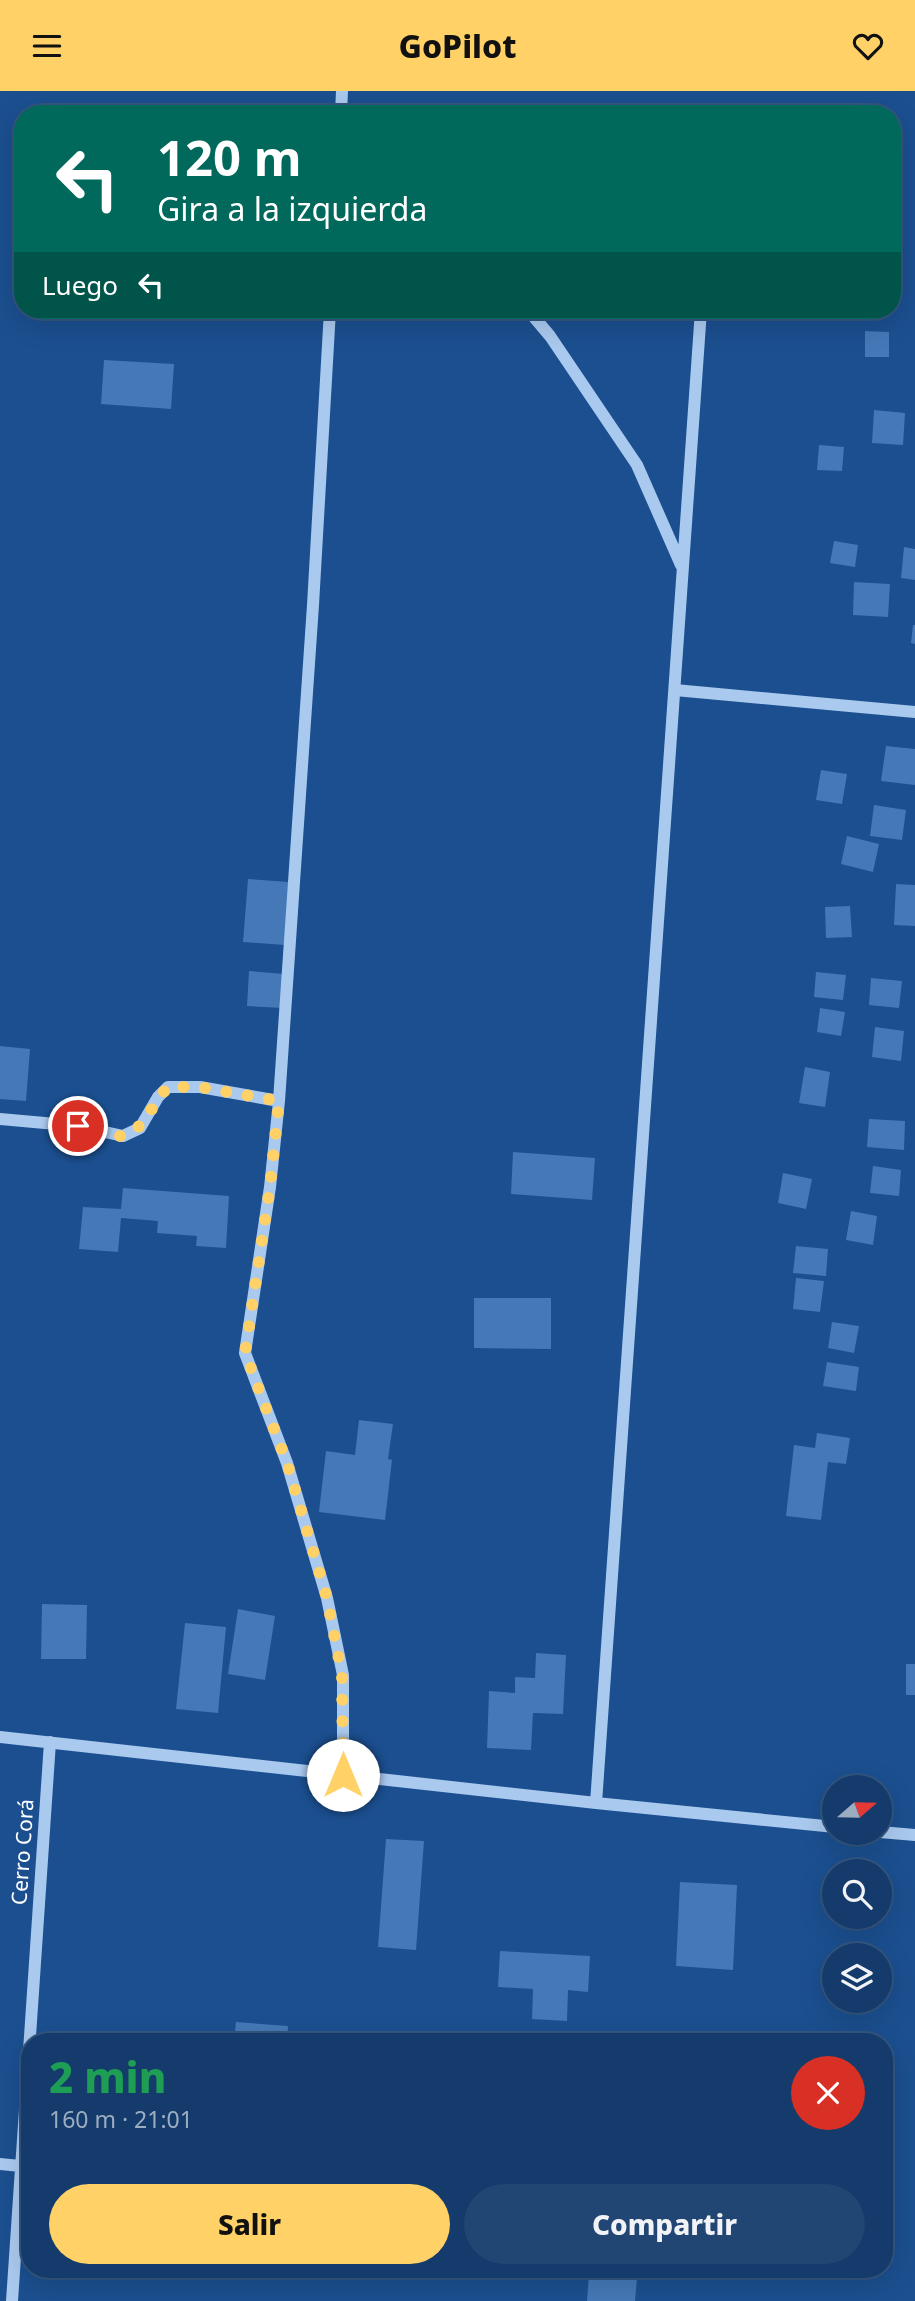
<!DOCTYPE html>
<html lang="es">
<head>
<meta charset="utf-8">
<style>
  body { margin:0; font-family:"Noto Sans",sans-serif; background:#214673; color:#f1f3f6; height:100vh; display:flex; flex-direction:column; font-size:26px; white-space:nowrap }
  * { box-sizing:border-box; margin:0 }
  p { font-size:23px; color:#9dadc1 }
  .icon { flex:none; width:38px; height:38px; fill:none; stroke:currentColor; stroke-width:2; stroke-linecap:round; stroke-linejoin:round }
  .map { position:relative; flex:1; overflow:hidden }
  .panel { position:absolute; left:21px; top:1942px; width:872px; height:245px; display:flex; flex-direction:column; background:#143b6b; border-radius:28px; box-shadow:0 7px 28px #0002,0 0 0 2px #33557e }
  .panel>* { flex:none }
  .banner { position:absolute; left:14px; top:14px; width:887px; height:214px; border-radius:28px; box-shadow:0 7px 28px #0002,0 0 0 2px #33557e; background:#00695c; color:#fff; overflow:hidden }
  .needle { width:46px; rotate:70deg }
  .tools { position:absolute; left:822px; top:1684px; display:grid; gap:14px }
  .tools a { display:grid; place-items:center; width:70px; height:70px; border-radius:50%; background:#143b6b; box-shadow:0 7px 28px #0002,0 0 0 2px #33557e; font-size:35px }
  .pin { position:absolute; display:grid; place-items:center; width:60px; height:60px; color:#fff; margin:-30px; border:4px solid #fff; border-radius:50%; box-shadow:0 2px 7px #0007 }
  .me { position:absolute; width:77px; margin:-38px; rotate:0deg; stroke-linejoin:round; filter:drop-shadow(0 0 5px #0008) }
  .turn { display:flex; align-items:center; gap:24px; height:147px; padding:0 28px; font-size:32px }
  .turn .icon { width:91px; height:91px; stroke-width:2.5 }
  .turn b { display:block; font-size:49px; line-height:60px }
  .then { display:flex; align-items:center; height:66px; padding:0 28px; background:#0003; gap:14px; font-size:26px }
  .round { display:grid; place-items:center; flex:none; width:74px; height:74px; border-radius:37px; background:#214673 }
  .summary { display:flex; align-items:center; justify-content:space-between; height:119px; padding:0 28px }
  h1 { font-size:42px; font-weight:800; line-height:52px; color:#1e9e55 }
  .primary-button { display:flex; gap:14px; margin-top:auto; padding:14px 28px }
  .primary-button a { flex:1; height:80px; border-radius:42px; background:#ffd166; color:#111; font-size:28px; font-weight:800; line-height:80px; text-align:center }
  .primary-button a+a { background:#214673; color:#f1f3f6 }
  header { display:flex; justify-content:space-between; align-items:center; height:91px; padding:0 28px; background:#ffd166; color:#111; font-size:32px; font-weight:800 }
  .map>svg:first-child { display:block }
  .building { fill:#4478b7 }
  .lines { fill:none; stroke-linecap:round; stroke-linejoin:round }
  .minor { stroke:#a9c9ee; stroke-width:12 }
  .route { stroke:#ffd166; stroke-width:12; stroke-dasharray:0 21.6 }
  .labels { text-anchor:middle; stroke-width:5; stroke-linejoin:round; paint-order:stroke }
  .street-label { font-size:21px; fill:#fff; stroke:#1b4f8f }
</style>
</head>
<body>
<header><svg class="icon" aria-label="menu" viewBox="0 0 24 24"><path d="M4 6h16M4 12h16M4 18h16"/></svg>GoPilot<svg class="icon" aria-label="heart" viewBox="0 0 24 24"><path d="M12 20l-8-8c-3-5 5-10 8-4 3-6 11-1 8 4z"/></svg></header>
<div class="map">
<svg width="915" height="2210" viewBox="0 0 915 2210">
  <rect width="100%" height="100%" fill="#1b4f8f"/>
  <path class="building" d="M865 240 889 241V266H865Z
    M104 269 174 273 171 318 101 313Z
    M874 319 905 322 903 354 872 352Z
    M819 354 844 356 842 380 817 379Z
    M834 450 858 454 855 476 830 472Z
    M904 456 915 458V489L901 487Z
    M854 491 890 493 888 526 853 524Z
    M913 534H915V553L911 552Z
    M886 655 915 658V694L881 690Z
    M821 679 847 683 842 713 816 709Z
    M874 714 906 719 902 749 870 745Z
    M847 745 879 753 873 781 841 773Z
    M248 788 289 791 285 854 243 851Z
    M896 793 915 794V835L894 834Z
    M850 815 852 846 826 847 825 816Z
    M249 880 285 883 283 917 247 915Z
    M816 881 846 884 843 909 814 906Z
    M871 887 902 890 899 917 869 914Z
    M820 917 845 921 841 945 817 941Z
    M875 936 904 940 901 970 872 966Z
    M0 955 30 958 26 1010 0 1008Z
    M805 976 830 981 825 1016 799 1012Z
    M869 1028 905 1030 904 1059 867 1056Z
    M513 1061 595 1067 592 1109 511 1103Z
    M873 1075 901 1079 899 1105 870 1102Z
    M783 1082 812 1088 806 1118 778 1112Z
    M123 1097 229 1105 226 1157 196 1155 197 1145 157 1142 158 1130 121 1127 118 1161 79 1158 83 1116 121 1118Z
    M851 1120 877 1125 873 1154 846 1149Z
    M796 1155 828 1158 826 1185 793 1182Z
    M796 1187 824 1190 820 1221 793 1218Z
    M474 1207H551V1258L474 1257Z
    M832 1231 859 1235 854 1262 828 1257Z
    M827 1271 859 1276 856 1300 823 1295Z
    M359 1329 393 1333 388 1368 392 1369 385 1429 319 1421 326 1360 355 1364Z
    M817 1342 850 1347 846 1373 828 1371 821 1429 786 1425 794 1354 815 1357Z
    M42 1513 87 1514 86 1568H41Z
    M238 1518 275 1525 265 1589 228 1583Z
    M185 1532 226 1536 218 1622 176 1618Z
    M536 1562 566 1564 563 1623 533 1622 531 1659 487 1657 489 1600 515 1602V1586L535 1587Z
    M906 1573H915V1604H906Z
    M386 1748 424 1750 416 1859 378 1856Z
    M680 1791 737 1794 733 1879 676 1875Z
    M500 1860 590 1865 588 1901 568 1899 567 1930 532 1928 533 1898 498 1896Z
    M236 1931 288 1935 287 1951H234Z
    M513 1943 571 1949V1951H512Z
    M589 2183 637 2187 635 2210H587Z"/>
  <g class="lines">
    <path class="minor" d="M341 23 342 0
      M330 219 313 514 279 1010 270 1096 245 1262 287 1372 327 1507 343 1584V1684
      M528 219 550 245 637 374 681 474
      M675 599 915 621
      M0 1028 78 1035 123 1045 140 1037 158 1006 168 996H200L279 1010
      M0 1646 596 1712 835 1736
      M596 1712 701 219
      M880 1741 915 1744
      M0 2073 30 2076
      M12 2210 50 1651"/>
  </g>
  <g class="lines">
    <path class="route" d="M78 1035C89 1038 113 1046 123 1045 142 1042 154 1010 168 996H200L279 1010 270 1096 245 1262 287 1372 327 1507 342 1584 343 1684"/>
  </g>
  <g class="labels">
    <g class="street-label">
      <text transform="translate(23 1761) rotate(-86)" y="7">Cerro Corá</text>
    </g>
  </g>
</svg>
<div class="tools">
<a><svg class="needle" viewBox="-14 -14 28 28"><path d="M0-13l5 13h-10z" fill="#e53935"/><path d="M0 13l5-13h-10z" fill="#9dadc1"/></svg></a>
<a><svg class="icon" aria-label="search" viewBox="0 0 24 24"><circle cx="10" cy="10" r="6"/><path d="M15 15l6 6"/></svg></a>
<a><svg class="icon" aria-label="layers" viewBox="0 0 24 24"><path d="M12 4l9 5-9 5-9-5zM3 14l9 5 9-5"/></svg></a>
</div>
<div class="pin" style="left:78px;top:1035px;background:#d93025"><svg class="icon" aria-label="arrive" viewBox="0 0 24 24"><path d="M6 21V4h12l-3 4 3 4H6"/></svg></div>
<svg class="me" style="left:343px;top:1684px" viewBox="-20 -20 40 40"><circle r="19" fill="#fff"/><path d="M0-13L10 11 0 6-10 11z" fill="#ffd166"/></svg>
<div class="banner">
<div class="turn"><svg class="icon" aria-label="left" viewBox="0 0 24 24"><path d="M17 20v-9H6M10 6l-5 5 5 5"/></svg><div><b>120 m</b>Gira a la izquierda</div></div>
<div class="then">Luego<svg class="icon" aria-label="left" viewBox="0 0 24 24"><path d="M17 20v-9H6M10 6l-5 5 5 5"/></svg></div>
</div>
<section class="panel">
<div class="summary"><div><h1>2 min</h1><p>160 m · 21:01</p></div><a class="round" style="background:#d93025;color:#fff"><svg class="icon" aria-label="close" viewBox="0 0 24 24"><path d="M6 6l12 12M18 6L6 18"/></svg></a></div>
<div class="primary-button"><a>Salir</a><a>Compartir</a></div>
</section>
</div>
</body>
</html>
